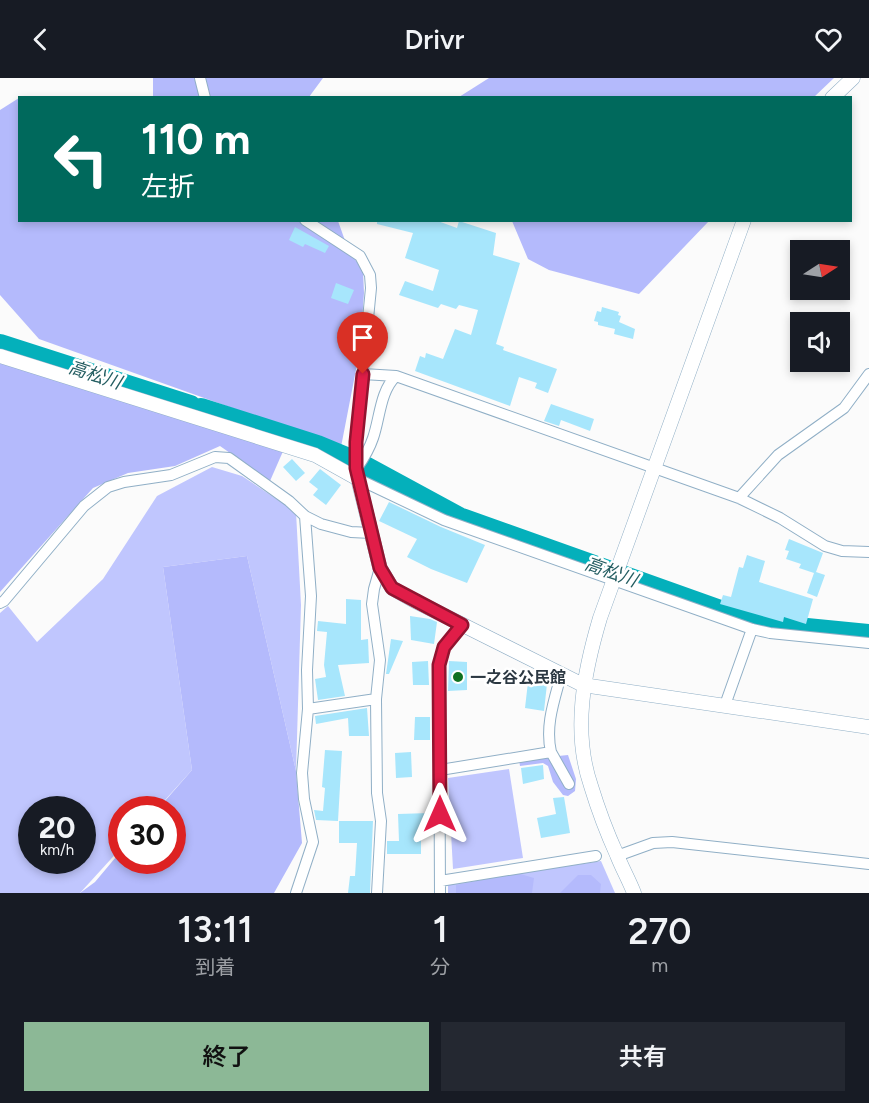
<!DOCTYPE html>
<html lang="ja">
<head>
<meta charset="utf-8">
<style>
  body { margin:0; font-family:Figtree,"Noto Sans JP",sans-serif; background:#242831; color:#f1f3f6; height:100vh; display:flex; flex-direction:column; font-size:22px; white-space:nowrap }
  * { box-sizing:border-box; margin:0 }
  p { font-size:20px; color:#9ea1a6 }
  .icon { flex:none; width:33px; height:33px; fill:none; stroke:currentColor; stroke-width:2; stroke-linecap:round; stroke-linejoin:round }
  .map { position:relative; height:815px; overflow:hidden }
  .panel { display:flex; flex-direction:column; background:#171b24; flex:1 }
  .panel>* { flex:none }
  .guide { position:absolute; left:18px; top:18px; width:834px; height:126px; border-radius:0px; box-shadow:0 3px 9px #0003; background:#00695c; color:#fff; overflow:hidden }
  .needle { width:39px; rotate:78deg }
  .fabs { position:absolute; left:790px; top:162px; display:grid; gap:12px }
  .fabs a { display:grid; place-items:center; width:60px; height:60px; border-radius:0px; background:#171b24; box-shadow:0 3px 9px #0003; font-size:30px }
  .speed { position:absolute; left:18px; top:718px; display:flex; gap:12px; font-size:30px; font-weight:700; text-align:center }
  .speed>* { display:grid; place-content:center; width:78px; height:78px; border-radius:50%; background:#171b24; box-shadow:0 3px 9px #0003; line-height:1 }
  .speed small { font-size:15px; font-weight:400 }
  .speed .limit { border:9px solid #d22; background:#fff; color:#111 }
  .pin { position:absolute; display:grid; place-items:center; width:51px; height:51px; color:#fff; margin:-62px -26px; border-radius:50% 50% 50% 0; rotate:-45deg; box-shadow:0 0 6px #0007 }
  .pin .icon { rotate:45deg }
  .me { position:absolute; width:66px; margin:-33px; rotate:0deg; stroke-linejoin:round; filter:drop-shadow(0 0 4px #0008) }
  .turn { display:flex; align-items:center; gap:21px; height:126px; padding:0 24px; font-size:27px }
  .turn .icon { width:78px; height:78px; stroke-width:2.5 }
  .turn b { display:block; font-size:42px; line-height:51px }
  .eta { display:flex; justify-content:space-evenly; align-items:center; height:102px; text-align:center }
  .eta b { font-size:36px; font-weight:600; line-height:42px }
  .button { display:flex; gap:12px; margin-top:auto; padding:12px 24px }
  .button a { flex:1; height:69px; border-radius:0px; background:#8cb896; color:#111; font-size:24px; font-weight:600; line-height:69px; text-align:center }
  .button a+a { background:#242831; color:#f1f3f6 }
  header { display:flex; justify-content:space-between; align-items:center; height:78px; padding:0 24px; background:#171b24; font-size:27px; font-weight:600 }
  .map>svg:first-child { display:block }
  .green { fill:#c0c6fe; fill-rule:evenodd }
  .forest { fill:#b4bafc }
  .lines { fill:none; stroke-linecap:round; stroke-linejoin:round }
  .river { stroke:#04b0bb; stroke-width:22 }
  .building { fill:#a7e6fc }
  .minor-casing { stroke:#90afc6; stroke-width:12 }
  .tertiary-casing { stroke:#90afc6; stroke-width:15 }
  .minor { stroke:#fff; stroke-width:10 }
  .tertiary { stroke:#fff; stroke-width:14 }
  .route-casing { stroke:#92132f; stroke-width:15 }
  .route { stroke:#e11d48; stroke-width:10 }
  .poi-dot { fill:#107121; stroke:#fff; stroke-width:2 }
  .labels { text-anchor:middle; stroke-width:5; stroke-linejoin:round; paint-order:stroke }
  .poi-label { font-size:16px; font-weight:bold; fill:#2c3842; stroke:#fff; text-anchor:start }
  .water-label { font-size:18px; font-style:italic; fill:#255e62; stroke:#fff }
</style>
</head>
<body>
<header><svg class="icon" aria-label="back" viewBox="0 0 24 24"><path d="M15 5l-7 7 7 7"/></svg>Drivr<svg class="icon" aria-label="heart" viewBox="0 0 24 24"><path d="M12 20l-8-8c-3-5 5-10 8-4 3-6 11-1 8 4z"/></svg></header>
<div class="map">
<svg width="869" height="815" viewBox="0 0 869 815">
  <rect width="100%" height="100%" fill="#fbfbfb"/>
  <path class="green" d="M212 389 242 398 296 434 301 527 296 693 247 478 163 489 192 692 156 732H122L121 770 80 815H0V535L8 528 37 564 103 501 157 418ZM32 732H82V783H32Z
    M509 691 523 780 453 791 448 700Z
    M601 783 615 815H448V806Z"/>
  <path class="forest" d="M153 0H323L309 19 153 20Z
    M489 0H834L814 19H459Z
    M19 20 20 142 338 143 348 171 363 193 364 215 360 271 341 369 39 261 0 217V32Z
    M512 143H709L639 216 549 192 528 181Z
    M0 264 4 268 62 297 284 371 270 403 220 368 175 388 128 395 93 410 0 514Z
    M247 478 296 693 302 765 274 815H80L95 804 121 773 122 783H172V732H157L192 692 163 489Z
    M568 677 576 701 575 713 568 718 563 717 553 704 548 688 543 685 520 688 519 682Z
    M517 795 534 800 532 815H456V807Z
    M578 797H591L601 806 600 815H560Z"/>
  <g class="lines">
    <path class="river" d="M0 267 190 328
      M201 331 317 368 346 380
      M365 389 459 440 757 546 869 557"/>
  </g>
  <path class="building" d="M377 142H435L457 150 459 143 496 155 493 177 520 185 496 266 504 269 503 272 557 291 548 315 535 310 537 305 519 299 510 328 415 293 420 278 425 280 426 275 443 281 455 251 471 257 478 232 459 227 456 231 441 226 438 230 399 217 405 203 433 213 439 192 405 180 413 155 377 146Z
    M295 149 329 168 325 175 305 166 303 169 289 162Z
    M336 205 354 212 348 226 331 220Z
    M602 229 619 234 618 237 621 238 619 244 635 251 633 261 614 256 615 251 598 247V244L594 243 597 233 601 234Z
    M551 326 594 341 590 353 561 342 559 348 544 343Z
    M292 381 305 395 296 403 283 389Z
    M320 391 341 407 326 427 313 417 318 411 309 404Z
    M389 424 441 449 485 467 467 505 431 491 407 479 417 461 379 443Z
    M789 461 823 475 816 494 825 497 817 519 807 515 814 495 799 490 801 486 786 481 789 473 785 472Z
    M747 477 765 483 759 504 813 521 806 546 784 539 783 544 720 526 723 517 731 519 739 489 743 490Z
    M346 521 361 522V562L368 561 369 585 338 587 345 618 318 622 315 601 326 599 324 587 327 554 317 553 318 543 346 546Z
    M410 538 430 541 437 544 434 566 411 562Z
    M391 561 403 563 389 596H386Z
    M428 583 429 607H413L412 584Z
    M449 583 467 584V612L448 613Z
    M528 604 547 606 544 633 525 630Z
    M367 630 369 658H349L348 640 316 646 315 638Z
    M415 639H430V662H414Z
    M325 672 342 673 338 743 316 742 314 732 323 733 325 710 322 709Z
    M411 674 412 699 396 700 395 675Z
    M543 687 544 701 523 706 521 690Z
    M564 719 570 755 541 760 537 740 556 736 553 720Z
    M430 735V749H421V776H387V763H399L398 736Z
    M339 743H373L370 815H348L350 798H355L357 765H339Z"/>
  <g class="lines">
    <g class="minor-casing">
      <path id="minor" d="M200 0 205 20
        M305 142 360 178 370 197 371 210 356 364V390L358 401 444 442 752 551 770 555 869 565
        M363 296 396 298 739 420 780 440 825 468 842 473 869 474
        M357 390C364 380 369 372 373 360 380 340 380 313 396 298
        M739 420 778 377 844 330 869 296
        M305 438 311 518 307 592 308 631
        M0 525 4 523 84 428 108 409 124 404 171 397 215 379 229 380 289 423 305 438 321 446 351 454 371 455
        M725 627 752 551
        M551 674 569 706
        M440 692 551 674C545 648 554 623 561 597
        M617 778 653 765 672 764 869 786
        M440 803 596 778
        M296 815 313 764 304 721 302 695 308 631 376 621
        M377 815 381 743 377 715 376 621 380 582 372 526 374 511 380 490
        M440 815 439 587 444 569 462 547"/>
    </g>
    <g class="tertiary-casing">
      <path id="tertiary" d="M832 20 853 0
        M0 278 315 377 358 401 380 490 392 510 413 522 583 607 869 649
        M634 815C629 802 622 790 617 777 607 755 598 731 591 708 572 653 584 594 600 540L744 142"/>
    </g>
    <use href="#minor" class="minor"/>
    <use href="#tertiary" class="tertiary"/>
  </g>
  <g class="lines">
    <g class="route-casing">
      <path id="route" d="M363 296 356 364V390L380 490 392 510 462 547 444 569 439 587 440 736"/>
    </g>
    <use href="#route" class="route"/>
  </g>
  <circle class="poi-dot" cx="458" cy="599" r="6"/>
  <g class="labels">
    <g class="poi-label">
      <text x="470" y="605">一之谷公民館</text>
    </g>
    <g class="water-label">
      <text transform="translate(95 297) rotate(18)" y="6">高松川</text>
      <text transform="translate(611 494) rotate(20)" y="6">高松川</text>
    </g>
  </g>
</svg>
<div class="fabs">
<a><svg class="needle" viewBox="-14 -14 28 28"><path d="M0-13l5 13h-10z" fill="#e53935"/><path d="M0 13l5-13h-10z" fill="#9ea1a6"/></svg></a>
<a><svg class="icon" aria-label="sound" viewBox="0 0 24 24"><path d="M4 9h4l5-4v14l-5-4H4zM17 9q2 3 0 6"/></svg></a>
</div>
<div class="speed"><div>20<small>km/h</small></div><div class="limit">30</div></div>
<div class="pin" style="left:363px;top:296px;background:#d93025"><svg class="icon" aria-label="arrive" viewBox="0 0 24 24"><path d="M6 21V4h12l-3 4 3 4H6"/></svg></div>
<svg class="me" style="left:440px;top:736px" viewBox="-20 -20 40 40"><path d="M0-17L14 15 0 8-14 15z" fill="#e11d48" stroke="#fff" stroke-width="4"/></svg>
<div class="guide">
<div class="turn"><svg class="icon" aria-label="left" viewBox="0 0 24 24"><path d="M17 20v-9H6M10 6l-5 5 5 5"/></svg><div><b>110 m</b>左折</div></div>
</div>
</div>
<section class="panel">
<div class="eta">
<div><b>13:11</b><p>到着</p></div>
<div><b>1</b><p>分</p></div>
<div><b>270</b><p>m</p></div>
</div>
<div class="button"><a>終了</a><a>共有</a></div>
</section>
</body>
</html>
